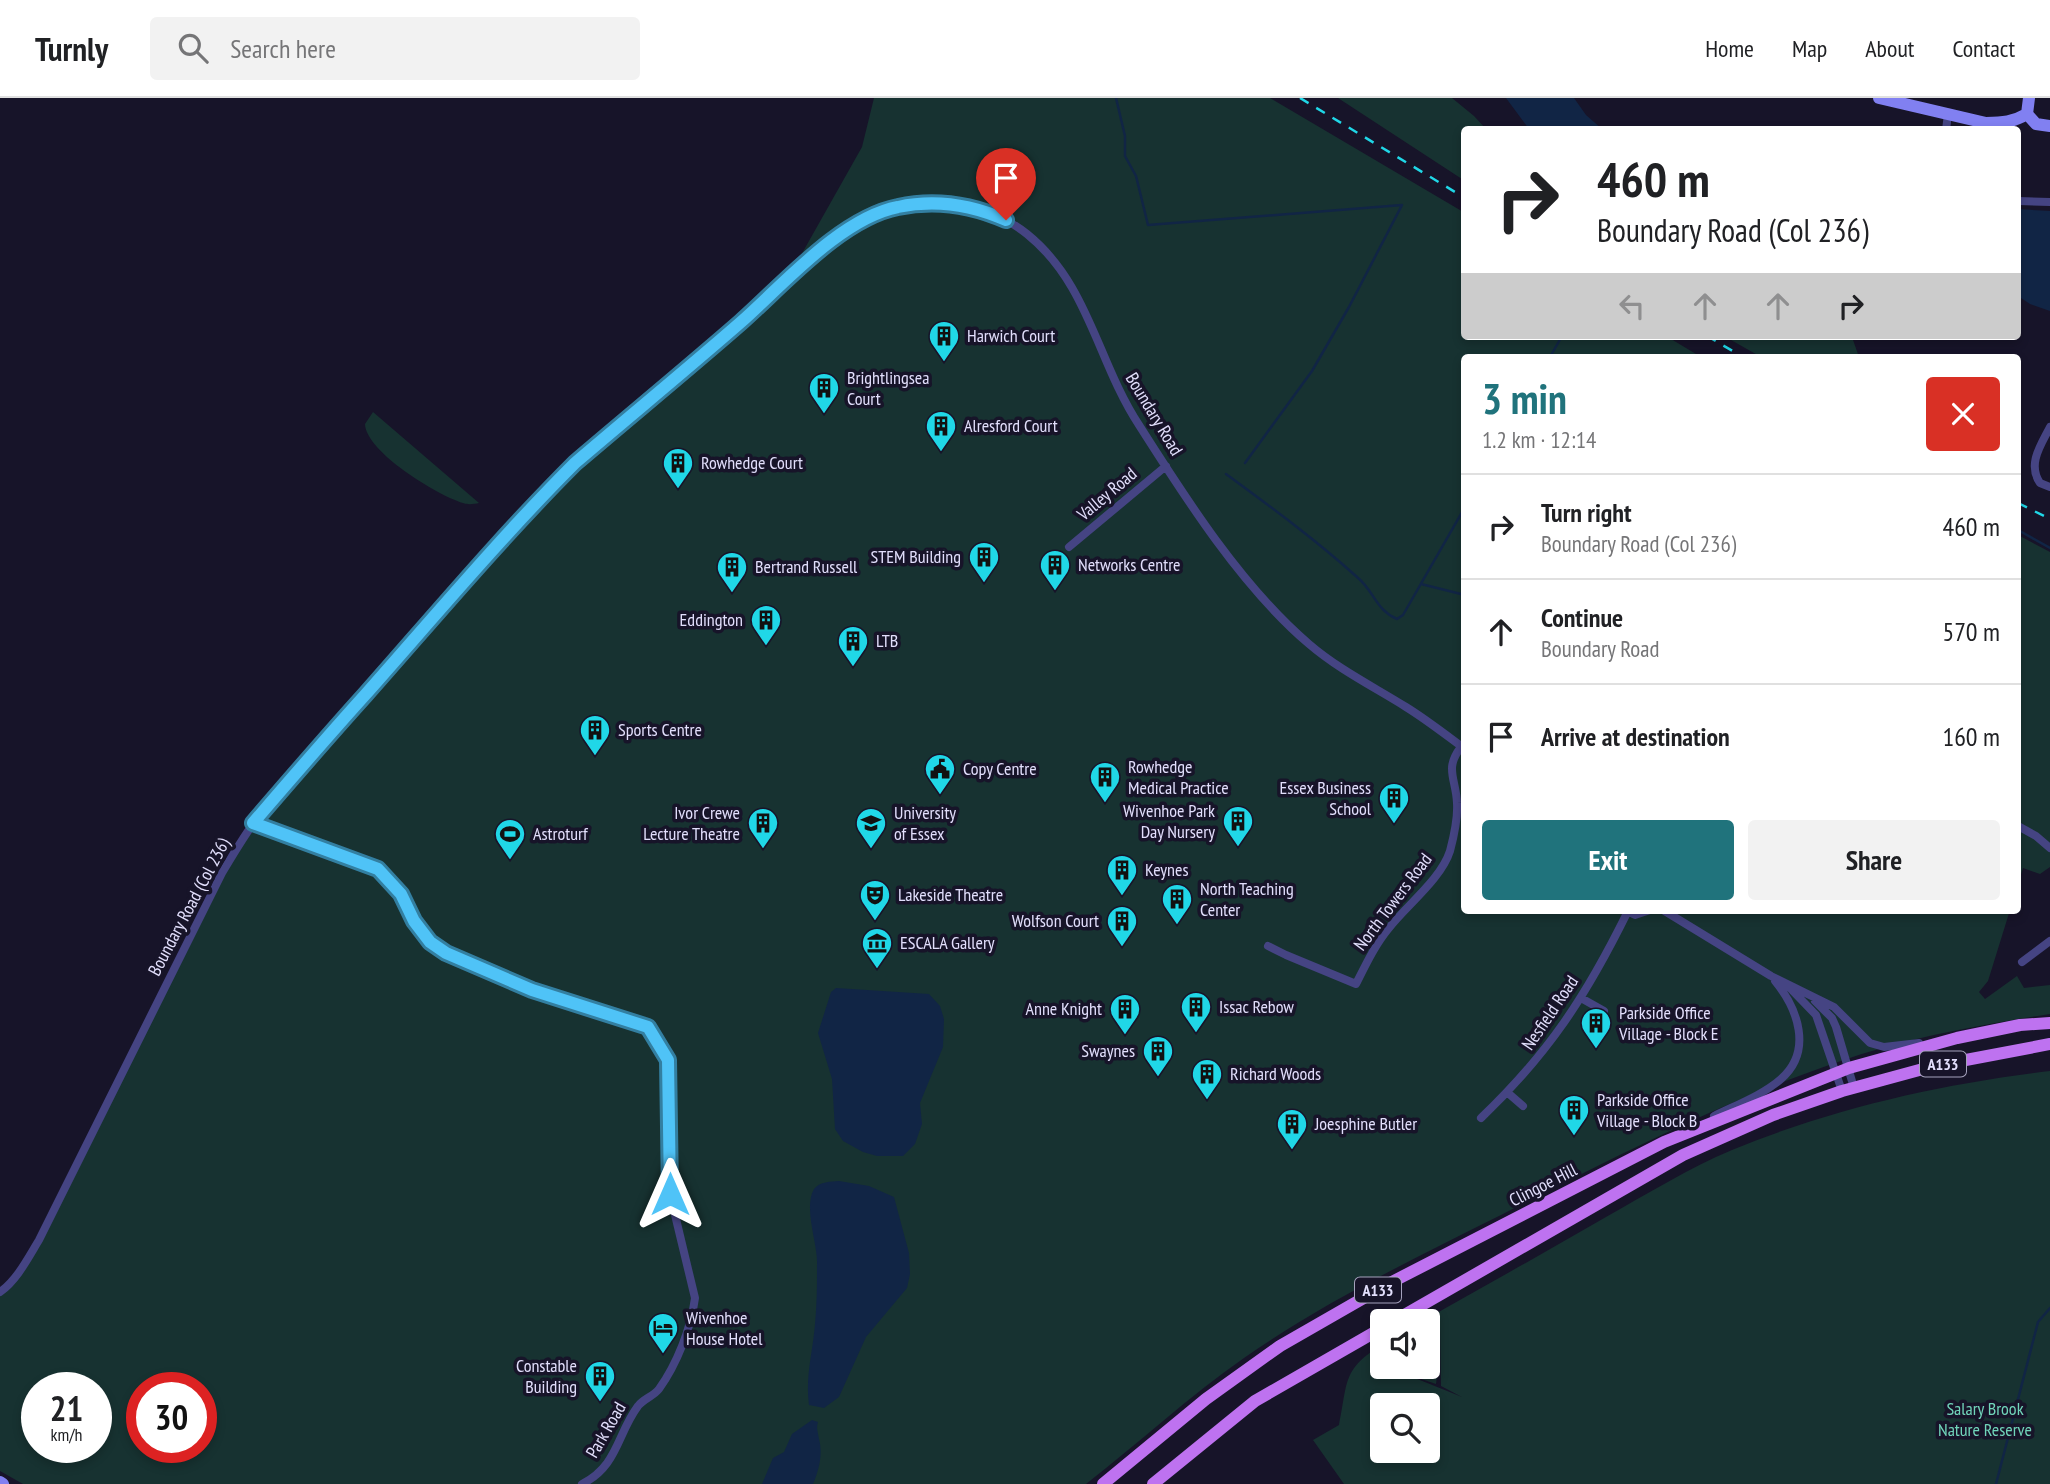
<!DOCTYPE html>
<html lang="en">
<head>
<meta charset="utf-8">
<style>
  body { margin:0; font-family:"PT Sans Narrow",sans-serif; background:#f2f2f2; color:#202124; height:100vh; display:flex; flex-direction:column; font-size:26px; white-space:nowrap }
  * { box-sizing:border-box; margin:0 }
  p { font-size:23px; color:#757577 }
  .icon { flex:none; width:38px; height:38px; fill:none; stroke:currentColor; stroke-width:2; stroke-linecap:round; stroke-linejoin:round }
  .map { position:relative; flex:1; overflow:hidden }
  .panel { position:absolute; left:1461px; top:256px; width:560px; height:560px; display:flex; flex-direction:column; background:#fff; border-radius:7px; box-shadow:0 4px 10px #0003 }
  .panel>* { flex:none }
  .hud { position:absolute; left:1461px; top:28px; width:560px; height:214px; border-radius:7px; box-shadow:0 4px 10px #0003; background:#fff; color:#202124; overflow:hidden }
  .controls { position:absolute; left:1370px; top:1211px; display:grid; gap:14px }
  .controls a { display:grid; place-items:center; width:70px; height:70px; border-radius:7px; background:#fff; box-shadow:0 4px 10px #0003; font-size:35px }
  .speed { position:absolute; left:21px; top:1274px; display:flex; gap:14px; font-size:35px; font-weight:700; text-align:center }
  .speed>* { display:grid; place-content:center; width:91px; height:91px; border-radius:50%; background:#fff; box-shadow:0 4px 10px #0003; line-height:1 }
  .speed small { font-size:18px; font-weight:400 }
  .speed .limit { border:10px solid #d22; background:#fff; color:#111 }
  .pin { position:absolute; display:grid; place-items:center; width:60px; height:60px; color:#fff; margin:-72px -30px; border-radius:50% 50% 50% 0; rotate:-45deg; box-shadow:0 0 7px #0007 }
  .pin .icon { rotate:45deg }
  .me { position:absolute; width:77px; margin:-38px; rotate:0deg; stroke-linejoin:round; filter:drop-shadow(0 0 5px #0008) }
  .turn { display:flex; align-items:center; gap:24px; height:147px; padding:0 21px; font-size:32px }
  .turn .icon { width:91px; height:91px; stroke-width:2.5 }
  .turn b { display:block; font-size:49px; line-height:60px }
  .lanes { display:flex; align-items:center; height:66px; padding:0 21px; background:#0003; justify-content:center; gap:35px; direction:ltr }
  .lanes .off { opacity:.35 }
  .round { display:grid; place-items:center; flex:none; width:74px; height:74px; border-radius:7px; background:#f2f2f2 }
  .overview { display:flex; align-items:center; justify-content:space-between; height:119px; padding:0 21px }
  h1 { font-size:42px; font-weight:600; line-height:52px; color:#20737c }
  .button { display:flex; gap:14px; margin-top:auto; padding:14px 21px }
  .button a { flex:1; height:80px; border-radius:7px; background:#20737c; color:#fff; font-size:28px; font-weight:600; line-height:80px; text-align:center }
  .button a+a { background:#f2f2f2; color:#202124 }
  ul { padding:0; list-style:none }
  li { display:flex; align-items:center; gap:21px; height:105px; padding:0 21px; border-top:2px solid #e0e0e0 }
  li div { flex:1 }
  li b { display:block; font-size:26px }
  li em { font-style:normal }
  header { display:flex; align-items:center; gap:42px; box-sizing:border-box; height:98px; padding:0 35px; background:#fff; border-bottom:2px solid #e0e0e0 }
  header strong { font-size:33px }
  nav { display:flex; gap:38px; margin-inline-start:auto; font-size:24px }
  .search { width:490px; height:63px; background:#f2f2f2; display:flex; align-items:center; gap:18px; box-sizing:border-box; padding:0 24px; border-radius:7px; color:#757577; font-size:26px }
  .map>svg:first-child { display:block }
  .green { fill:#173231; fill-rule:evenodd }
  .water { fill:#112545 }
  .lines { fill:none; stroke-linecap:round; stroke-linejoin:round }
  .stream { stroke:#112545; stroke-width:2.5 }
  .street { stroke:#454483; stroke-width:8 }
  .secondary { stroke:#8180f1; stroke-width:12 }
  .primary { stroke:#be72f0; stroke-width:12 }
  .rail { stroke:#20d7e7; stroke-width:2.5; stroke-dasharray:10 9; stroke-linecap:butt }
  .route-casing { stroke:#337fa1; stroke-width:18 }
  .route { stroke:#4fc3f7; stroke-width:12 }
  .labels { text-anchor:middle; stroke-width:7; stroke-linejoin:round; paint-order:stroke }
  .shield { fill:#171429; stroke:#a5a2bd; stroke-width:2 }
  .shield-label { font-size:16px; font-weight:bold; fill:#e2dffc }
  .poi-label { font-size:18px; fill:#e2dffc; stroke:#171429; text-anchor:start }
  .street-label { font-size:18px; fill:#e2dffc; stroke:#171429 }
  .park-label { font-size:18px; fill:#71d5ba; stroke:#171429 }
</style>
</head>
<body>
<header>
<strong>Turnly</strong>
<div class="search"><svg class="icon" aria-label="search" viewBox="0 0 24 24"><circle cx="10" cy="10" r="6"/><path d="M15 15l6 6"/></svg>Search here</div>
<nav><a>Home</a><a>Map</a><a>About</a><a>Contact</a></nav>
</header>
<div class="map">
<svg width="2050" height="1386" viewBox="0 0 2050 1386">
  <rect width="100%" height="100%" fill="#171429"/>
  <path class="green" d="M874 0H1270L1465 115V238H1666L1701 259H1465V812H2010L1988 883 1979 894 1985 901 2017 878 2024 890 2050 887V916C1979 927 1906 940 1838 964 1720 1004 1611 1061 1501 1117 1413 1161 1324 1204 1244 1260 1189 1298 1139 1345 1086 1386H23L0 1373V1194L25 1164 222 775 253 725 555 385 787 182 862 49ZM37 1290H96V1349H37ZM142 1290H201V1349H142Z
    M1338 0H1452L1474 18 1486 31 1465 32V83Z
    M1724 238H1848L1853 242 1859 259H1761Z
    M373 314 479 405C474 406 468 407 463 405 437 397 366 354 365 326Z
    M2018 437 2050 454V769L2040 776 2023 770 2018 786Z
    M2050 973V1386H1344L1313 1342 1339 1327C1348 1284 1342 1271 1382 1247V1269H1428V1223H1422L1431 1218C1442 1238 1439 1265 1436 1286L1395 1272 1462 1299 1441 1288 1440 1229 1435 1216C1492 1184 1549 1152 1606 1119 1647 1096 1689 1070 1732 1052 1834 1010 1941 986 2050 973ZM1382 1307H1428V1353H1382Z"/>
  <path class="water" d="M1506 0H1574L1586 17 1602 31H1529Z
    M2018 111 2050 113V213L2030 206 2018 198Z
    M836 890 929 896 940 908 944 921 943 949 920 1005 922 1026 915 1046 903 1058H877L863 1054 843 1043 835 1031 832 981 818 935 831 894Z
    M839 1083 869 1088 894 1099 909 1155 910 1176 907 1190 866 1239 839 1299 824 1310 809 1307C805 1279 813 1253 815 1226 817 1206 817 1185 817 1166 818 1146 803 1110 814 1091 820 1083 831 1084 839 1083Z
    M812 1322 818 1324C816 1331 818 1333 819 1341 823 1356 819 1372 813 1386H762L773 1360 784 1354 792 1336Z"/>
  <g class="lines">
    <path class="stream" d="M1116 0 1125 38V58L1136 78 1148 127 1402 107 1349 209 1312 273 1245 365
      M1550 259 1562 238
      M1226 376C1271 409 1316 442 1357 479 1375 494 1375 511 1397 521L1403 517 1465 409
      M2018 432 2050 450
      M1421 486 1465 497
      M1996 1386 2038 1224 2050 1210"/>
    <path class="street" d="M1946 32 1948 16
      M2018 103 2050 104
      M2050 329C2041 347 2027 366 2040 385L2050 389
      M1069 449 1166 368
      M253 725 378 771 401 796 414 823 430 844 446 855 532 892 648 929 668 962 670 1096 695 1200C691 1230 677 1266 659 1291 654 1298 643 1301 638 1308 617 1336 618 1368 582 1386
      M2018 728 2036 738 2050 750
      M1625 812 1635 817 1650 812
      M1663 812 1771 878 1834 909 1870 945 1884 949 1919 945
      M1268 848 1286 857 1356 886C1366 866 1375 847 1389 830 1407 807 1441 781 1450 753 1454 738 1458 720 1457 705 1456 680 1444 671 1461 649
      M2022 864 2050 843
      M1789 889 1816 917 1842 993
      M1581 900 1604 913
      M1815 903 1832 920 1836 929 1854 990
      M1508 995 1523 1008
      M1714 1018C1736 1007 1763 997 1781 981 1813 953 1798 911 1775 883
      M1481 1020C1549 955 1586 898 1627 815
      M0 1194C17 1182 28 1160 39 1142L222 775C233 757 243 739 256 722 291 677 330 637 367 594 434 518 498 438 572 368 623 319 681 275 735 228 767 201 797 172 829 146 839 138 848 130 858 124 912 97 979 98 1027 136 1089 186 1097 263 1139 327 1186 401 1242 489 1309 546 1338 571 1374 589 1406 609 1427 622 1446 637 1465 651"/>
    <path class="secondary" d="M1879 0 1986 25C2003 25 2013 24 2027 16
      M2027 16 2036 26 2050 28
      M2027 16 2029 0
      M0 1384 3 1386"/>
    <path class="primary" d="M1394 1223 1683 1057 1773 1017 1842 993 1934 968 2050 946
      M1103 1386 1206 1301 1280 1248 1388 1186 1664 1044 1849 970 1957 940 2020 927 2050 925
      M1153 1386 1255 1303 1382 1230"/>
    <path class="rail" d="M1300 0 1465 100
      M1707 238 1743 259
      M2018 405 2050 421"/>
  </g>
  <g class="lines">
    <g class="route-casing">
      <path id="route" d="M670 1096 668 962 648 929 532 892 446 855 430 844 414 823 401 796 378 771 253 725C290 682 327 639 365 597 434 519 501 439 575 365 630 318 686 272 741 224 783 187 841 120 898 109 935 101 972 107 1006 122"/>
    </g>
    <use href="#route" class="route"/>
  </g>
  <defs>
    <g id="building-pin" transform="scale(1.575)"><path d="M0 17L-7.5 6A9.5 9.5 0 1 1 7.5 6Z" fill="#20d7e7" stroke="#171429"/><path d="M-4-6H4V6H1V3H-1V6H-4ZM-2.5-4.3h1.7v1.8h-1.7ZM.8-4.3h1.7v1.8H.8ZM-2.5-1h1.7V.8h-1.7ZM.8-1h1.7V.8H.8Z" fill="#111"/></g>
    <g id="civic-pin" transform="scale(1.575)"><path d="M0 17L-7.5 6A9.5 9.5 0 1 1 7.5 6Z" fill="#20d7e7" stroke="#171429"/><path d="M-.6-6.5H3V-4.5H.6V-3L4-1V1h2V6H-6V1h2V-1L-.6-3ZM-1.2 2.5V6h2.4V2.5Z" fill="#111"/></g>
    <g id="university-pin" transform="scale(1.575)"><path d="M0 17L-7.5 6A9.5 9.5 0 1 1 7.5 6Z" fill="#20d7e7" stroke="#171429"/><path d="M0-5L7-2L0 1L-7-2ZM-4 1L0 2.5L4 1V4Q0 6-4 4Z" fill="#111"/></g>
    <g id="stadium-pin" transform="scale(1.575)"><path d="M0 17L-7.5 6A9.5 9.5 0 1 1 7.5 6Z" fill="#20d7e7" stroke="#171429"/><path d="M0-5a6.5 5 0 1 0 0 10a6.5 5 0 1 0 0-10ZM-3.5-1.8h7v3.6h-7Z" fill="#111"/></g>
    <g id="theatre-pin" transform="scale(1.575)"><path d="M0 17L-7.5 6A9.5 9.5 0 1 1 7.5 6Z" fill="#20d7e7" stroke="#171429"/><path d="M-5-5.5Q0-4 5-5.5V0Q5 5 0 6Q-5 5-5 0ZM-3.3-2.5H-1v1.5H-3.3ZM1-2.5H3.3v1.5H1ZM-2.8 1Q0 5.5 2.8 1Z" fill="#111"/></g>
    <g id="museum-pin" transform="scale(1.575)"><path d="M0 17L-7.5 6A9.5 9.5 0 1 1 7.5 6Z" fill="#20d7e7" stroke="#171429"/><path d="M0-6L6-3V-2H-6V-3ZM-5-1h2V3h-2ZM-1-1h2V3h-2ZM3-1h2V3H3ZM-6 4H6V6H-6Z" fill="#111"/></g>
    <g id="hotel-pin" transform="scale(1.575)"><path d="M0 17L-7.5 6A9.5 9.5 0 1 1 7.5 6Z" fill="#20d7e7" stroke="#171429"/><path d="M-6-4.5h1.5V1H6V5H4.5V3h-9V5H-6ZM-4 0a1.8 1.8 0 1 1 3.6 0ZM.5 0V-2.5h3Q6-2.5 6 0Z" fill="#111"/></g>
  </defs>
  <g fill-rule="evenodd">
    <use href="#building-pin" x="944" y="238"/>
    <use href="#building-pin" x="824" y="290"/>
    <use href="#building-pin" x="941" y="328"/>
    <use href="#building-pin" x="678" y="365"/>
    <use href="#building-pin" x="984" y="459"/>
    <use href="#building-pin" x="1055" y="467"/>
    <use href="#building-pin" x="732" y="469"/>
    <use href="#building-pin" x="766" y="522"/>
    <use href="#building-pin" x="853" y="543"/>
    <use href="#building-pin" x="595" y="632"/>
    <use href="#civic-pin" x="940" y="671"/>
    <use href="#building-pin" x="1105" y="679"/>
    <use href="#building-pin" x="1394" y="700"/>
    <use href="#building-pin" x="1238" y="723"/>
    <use href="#building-pin" x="763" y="725"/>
    <use href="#university-pin" x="871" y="725"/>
    <use href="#stadium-pin" x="510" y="736"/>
    <use href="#building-pin" x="1122" y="772"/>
    <use href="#theatre-pin" x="875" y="797"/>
    <use href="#building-pin" x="1177" y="801"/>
    <use href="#building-pin" x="1122" y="823"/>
    <use href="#museum-pin" x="877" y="845"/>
    <use href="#building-pin" x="1196" y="909"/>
    <use href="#building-pin" x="1125" y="911"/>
    <use href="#building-pin" x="1596" y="925"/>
    <use href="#building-pin" x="1158" y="953"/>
    <use href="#building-pin" x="1207" y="976"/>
    <use href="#building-pin" x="1574" y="1012"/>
    <use href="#building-pin" x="1292" y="1026"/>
    <use href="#hotel-pin" x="663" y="1230"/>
    <use href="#building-pin" x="600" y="1278"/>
  </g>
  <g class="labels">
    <g class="shield">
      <rect x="1920" y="953.5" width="46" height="25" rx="5"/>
      <rect x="1355" y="1179.5" width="46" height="25" rx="5"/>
    </g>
    <g class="shield-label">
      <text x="1943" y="972">A133</text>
      <text x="1378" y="1198">A133</text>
    </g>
    <g class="poi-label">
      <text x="967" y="244">Harwich Court</text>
      <text x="847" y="286">Brightlingsea<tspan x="847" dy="21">Court</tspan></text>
      <text x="964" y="334">Alresford Court</text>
      <text x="701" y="371">Rowhedge Court</text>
      <text x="961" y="465" text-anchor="end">STEM Building</text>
      <text x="1078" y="473">Networks Centre</text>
      <text x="755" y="475">Bertrand Russell</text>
      <text x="743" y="528" text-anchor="end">Eddington</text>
      <text x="876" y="549">LTB</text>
      <text x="618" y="638">Sports Centre</text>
      <text x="1128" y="675">Rowhedge<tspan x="1128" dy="21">Medical Practice</tspan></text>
      <text x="963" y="677">Copy Centre</text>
      <text x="1371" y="696" text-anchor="end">Essex Business<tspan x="1371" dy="21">School</tspan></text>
      <text x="1215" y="719" text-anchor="end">Wivenhoe Park<tspan x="1215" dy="21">Day Nursery</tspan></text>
      <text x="740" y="721" text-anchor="end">Ivor Crewe<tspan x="740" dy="21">Lecture Theatre</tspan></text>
      <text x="894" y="721">University<tspan x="894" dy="21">of Essex</tspan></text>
      <text x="533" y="742">Astroturf</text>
      <text x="1145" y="778">Keynes</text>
      <text x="1200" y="797">North Teaching<tspan x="1200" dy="21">Center</tspan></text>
      <text x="898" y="803">Lakeside Theatre</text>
      <text x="1099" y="829" text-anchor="end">Wolfson Court</text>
      <text x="900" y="851">ESCALA Gallery</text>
      <text x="1219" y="915">Issac Rebow</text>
      <text x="1102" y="917" text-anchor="end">Anne Knight</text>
      <text x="1619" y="921">Parkside Office<tspan x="1619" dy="21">Village - Block E</tspan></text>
      <text x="1135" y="959" text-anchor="end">Swaynes</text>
      <text x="1230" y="982">Richard Woods</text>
      <text x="1597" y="1008">Parkside Office<tspan x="1597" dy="21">Village - Block B</tspan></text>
      <text x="1315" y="1032">Joesphine Butler</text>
      <text x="686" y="1226">Wivenhoe<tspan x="686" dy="21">House Hotel</tspan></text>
      <text x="577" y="1274" text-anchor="end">Constable<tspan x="577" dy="21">Building</tspan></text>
    </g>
    <g class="street-label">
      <text transform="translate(1154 316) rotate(59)" y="6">Boundary Road</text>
      <text transform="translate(1107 396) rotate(-40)" y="6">Valley Road</text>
      <text transform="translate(1393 804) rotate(-53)" y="6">North Towers Road</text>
      <text transform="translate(189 809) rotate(-62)" y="6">Boundary Road (Col 236)</text>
      <text transform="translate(1550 915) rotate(-56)" y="6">Nesfield Road</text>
      <text transform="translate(1543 1087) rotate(-27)" y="6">Clingoe Hill</text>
      <text transform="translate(606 1332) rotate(-60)" y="6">Park Road</text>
    </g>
    <g class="park-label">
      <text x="1985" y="1317">Salary Brook<tspan x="1985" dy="21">Nature Reserve</tspan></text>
    </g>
  </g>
</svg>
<div class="controls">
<a><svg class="icon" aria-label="sound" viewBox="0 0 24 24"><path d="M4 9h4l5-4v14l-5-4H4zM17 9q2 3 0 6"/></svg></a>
<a><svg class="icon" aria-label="search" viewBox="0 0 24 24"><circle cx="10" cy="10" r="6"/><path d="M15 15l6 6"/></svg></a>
</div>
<div class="speed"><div>21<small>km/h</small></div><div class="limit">30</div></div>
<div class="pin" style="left:1006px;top:122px;background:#d93025"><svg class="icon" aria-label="arrive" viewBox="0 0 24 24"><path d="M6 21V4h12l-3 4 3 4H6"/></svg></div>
<svg class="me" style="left:670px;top:1096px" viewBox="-20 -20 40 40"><path d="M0-17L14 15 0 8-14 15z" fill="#4fc3f7" stroke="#fff" stroke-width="4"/></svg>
<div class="hud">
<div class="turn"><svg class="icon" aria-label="right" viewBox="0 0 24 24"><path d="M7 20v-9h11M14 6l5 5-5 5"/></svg><div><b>460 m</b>Boundary Road (Col 236)</div></div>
<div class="lanes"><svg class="icon off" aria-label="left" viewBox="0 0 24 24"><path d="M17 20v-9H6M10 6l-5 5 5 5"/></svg><svg class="icon off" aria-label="ahead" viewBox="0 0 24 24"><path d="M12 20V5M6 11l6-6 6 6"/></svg><svg class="icon off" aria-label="ahead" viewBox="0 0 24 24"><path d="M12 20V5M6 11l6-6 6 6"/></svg><svg class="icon" aria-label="right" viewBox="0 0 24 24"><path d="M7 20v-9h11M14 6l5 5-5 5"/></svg></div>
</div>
<section class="panel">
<div class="overview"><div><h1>3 min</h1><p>1.2 km · 12:14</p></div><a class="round" style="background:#d93025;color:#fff"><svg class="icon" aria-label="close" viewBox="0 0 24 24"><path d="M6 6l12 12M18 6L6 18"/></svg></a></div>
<ul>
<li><svg class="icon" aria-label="right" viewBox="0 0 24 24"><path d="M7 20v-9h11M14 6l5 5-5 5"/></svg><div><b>Turn right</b><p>Boundary Road (Col 236)</p></div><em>460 m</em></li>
<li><svg class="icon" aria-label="ahead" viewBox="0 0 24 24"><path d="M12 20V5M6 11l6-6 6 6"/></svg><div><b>Continue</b><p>Boundary Road</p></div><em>570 m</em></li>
<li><svg class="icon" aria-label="arrive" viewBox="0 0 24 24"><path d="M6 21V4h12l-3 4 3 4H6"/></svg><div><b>Arrive at destination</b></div><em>160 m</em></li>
</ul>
<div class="button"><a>Exit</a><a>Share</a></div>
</section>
</div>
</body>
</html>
